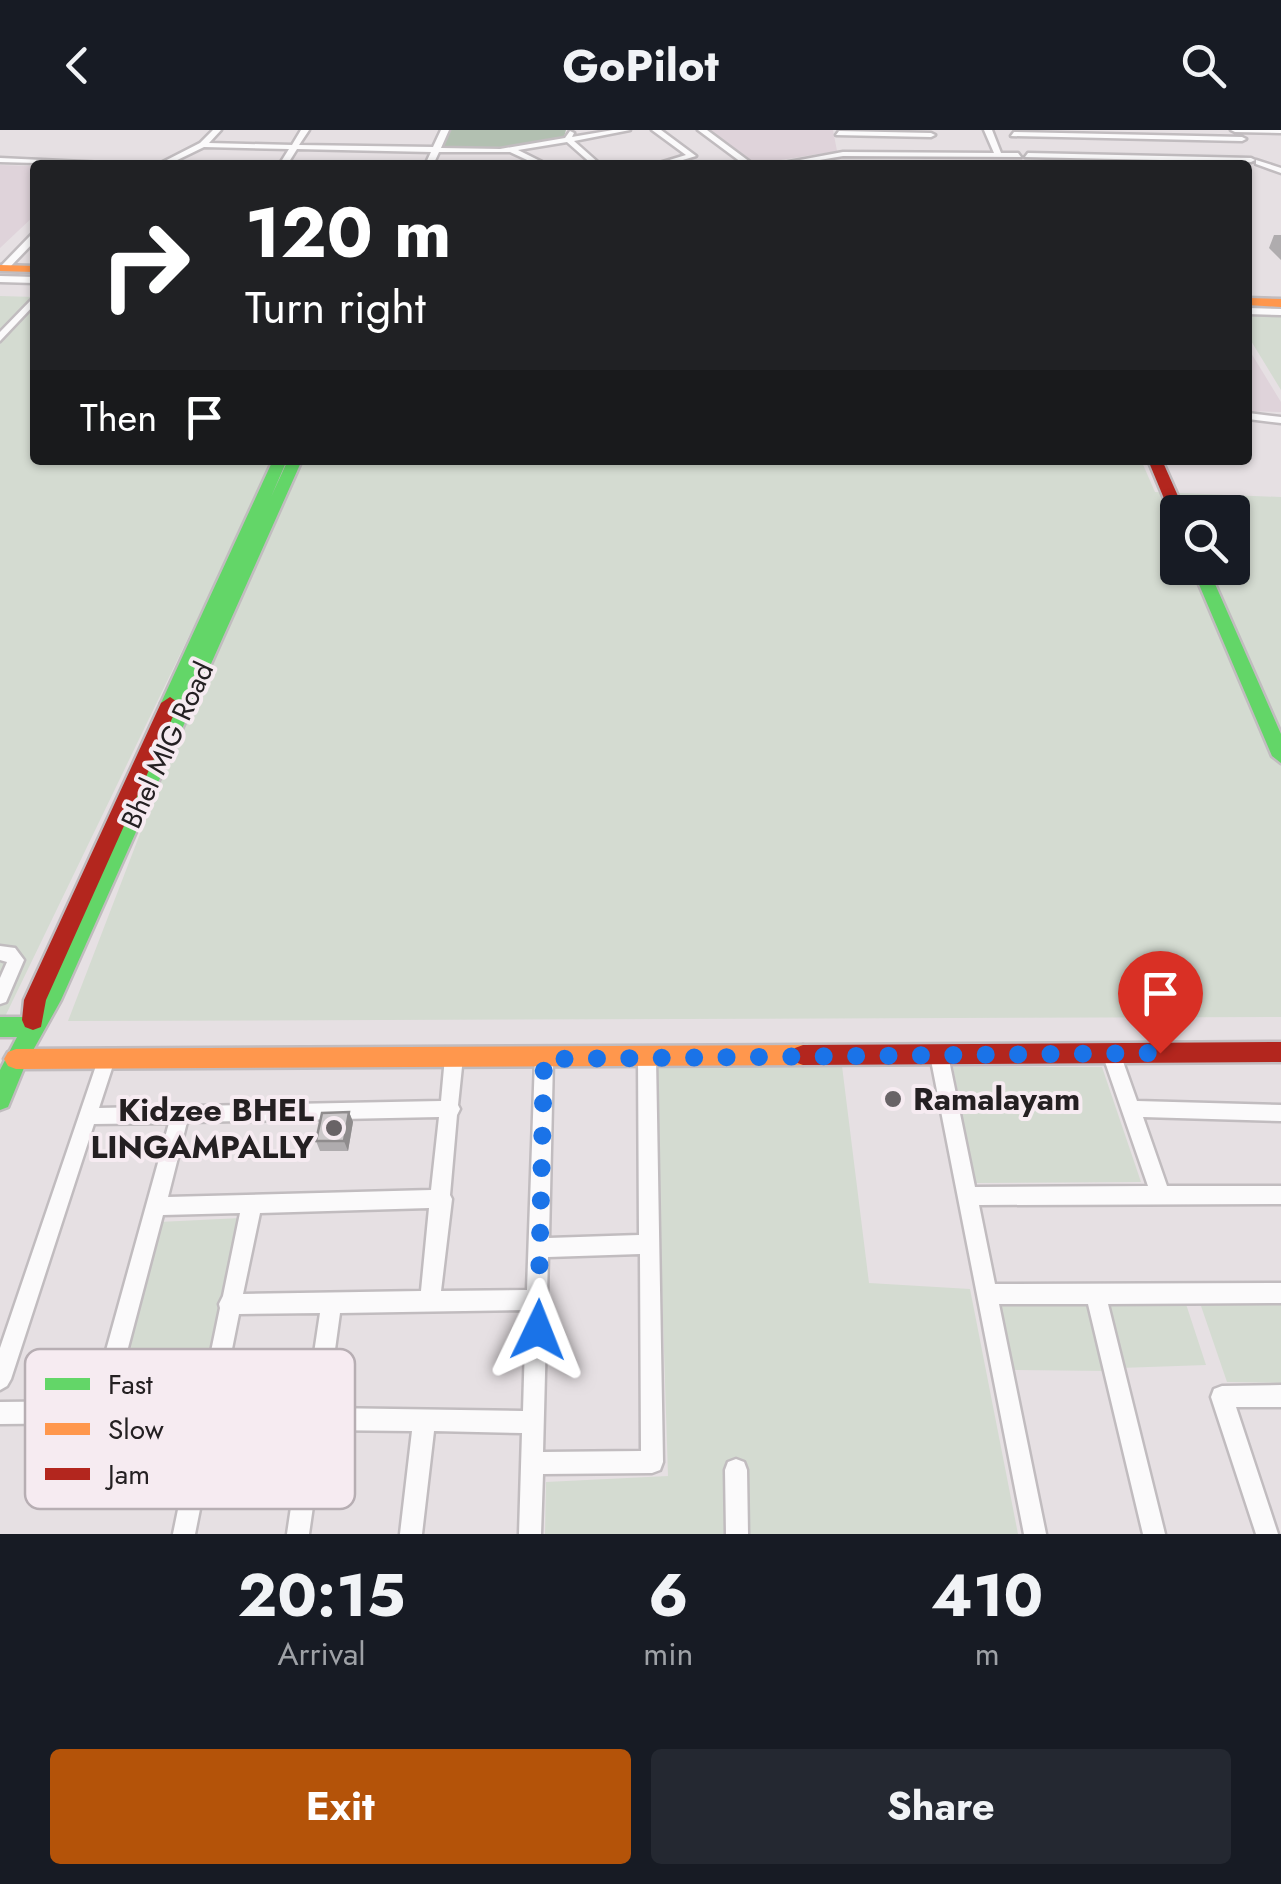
<!DOCTYPE html>
<html lang="en">
<head>
<meta charset="utf-8">
<style>
  body { margin:0; font-family:Jost,sans-serif; background:#242831; color:#f1f3f6; height:100vh; display:flex; flex-direction:column; font-size:38px; white-space:nowrap }
  * { box-sizing:border-box; margin:0 }
  p { font-size:32px; color:#9ea1a6 }
  .icon { flex:none; width:55px; height:55px; fill:none; stroke:currentColor; stroke-width:2; stroke-linecap:round; stroke-linejoin:round }
  .map { position:relative; height:1404px; overflow:hidden }
  .side { display:flex; flex-direction:column; background:#171b24; flex:1 }
  .side>* { flex:none }
  .hud { position:absolute; left:30px; top:30px; width:1222px; height:305px; border-radius:10px; box-shadow:0 2px 8px #0004; background:#202124; color:#fff; overflow:hidden }
  .tools { position:absolute; left:1160px; top:365px; display:grid; gap:20px }
  .tools a { display:grid; place-items:center; width:90px; height:90px; border-radius:10px; background:#171b24; box-shadow:0 2px 8px #0004; font-size:50px }
  .pin { position:absolute; display:grid; place-items:center; width:85px; height:85px; color:#fff; margin:-102px -42px; border-radius:50% 50% 50% 0; rotate:-45deg; box-shadow:0 0 10px #0007 }
  .pin .icon { rotate:45deg }
  .me { position:absolute; width:110px; margin:-55px; rotate:2deg; stroke-linejoin:round; filter:drop-shadow(0 0 8px #0008) }
  .turn { display:flex; align-items:center; gap:35px; height:210px; padding:0 50px; font-size:45px }
  .turn .icon { width:130px; height:130px; stroke-width:2.5 }
  .turn b { display:block; font-size:70px; line-height:85px }
  .then { display:flex; align-items:center; height:95px; padding:0 50px; background:#0003; gap:20px; font-size:38px }
  .eta { display:flex; justify-content:space-evenly; align-items:center; height:170px; text-align:center }
  .eta b { font-size:60px; font-weight:700; line-height:70px }
  .primary-button { display:flex; gap:20px; margin-top:auto; padding:20px 50px }
  .primary-button a { flex:1; height:115px; border-radius:10px; background:#b45309; color:#fff; font-size:40px; font-weight:700; line-height:115px; text-align:center }
  .primary-button a+a { background:#242831; color:#f1f3f6 }
  header { display:flex; justify-content:space-between; align-items:center; height:130px; padding:0 50px; background:#171b24; font-size:45px; font-weight:700 }
  .map>svg:first-child { display:block }
  .built { fill:#dfd3da }
  .green { fill:#d4dbd1; fill-rule:evenodd }
  .water { fill:#b2c0b1 }
  .lines { fill:none; stroke-linecap:round; stroke-linejoin:round }
  .street-casing { stroke:#c1bcbf; stroke-width:5 }
  .fast-casing { stroke:#c1bcbf; stroke-width:5 }
  .slow-casing { stroke:#c1bcbf; stroke-width:5 }
  .jam-casing { stroke:#c1bcbf; stroke-width:5 }
  .street { fill:#fbfafb; fill-rule:evenodd }
  .fast { fill:#63d668; fill-rule:evenodd }
  .slow { fill:#ff974d; fill-rule:evenodd }
  .jam { fill:#b3261e; fill-rule:evenodd }
  .wall { fill:#afacae }
  .shaded-wall { fill:#8f8c8d }
  .building { fill:#ccc8ca; stroke:#8f8c8d; stroke-width:2.5 }
  .route { stroke:#1a73e8; stroke-width:18; stroke-dasharray:0 32.4 }
  .poi-dot { fill:#686366; stroke:#f6ebf1; stroke-width:4 }
  .labels { text-anchor:middle; stroke-width:8; stroke-linejoin:round; paint-order:stroke }
  .street-label { font-size:28px; fill:#242022; stroke:#f6ebf1 }
  .near-poi-label { font-size:32px; font-weight:bold; fill:#242022; stroke:#f6ebf1; text-anchor:start }
  .key { fill:#f6ebf1; stroke:#b7aeb3; stroke-width:2.5 }
  .key-label { font-size:28px; fill:#242022 }
</style>
</head>
<body>
<header><svg class="icon" aria-label="back" viewBox="0 0 24 24"><path d="M15 5l-7 7 7 7"/></svg>GoPilot<svg class="icon" aria-label="search" viewBox="0 0 24 24"><circle cx="10" cy="10" r="6"/><path d="M15 15l6 6"/></svg></header>
<div class="map">
<svg width="1281" height="1404" viewBox="0 0 1281 1404">
  <rect width="100%" height="100%" fill="#e6e0e3"/>
  <path class="built" d="M707 0H833L837 21 755 34Z
    M0 35 35 36V85L0 118Z
    M1248 218 1281 272V282L1248 281Z"/>
  <path class="green" d="M0 166 35 167V330H274L0 897Z
    M1248 177 1281 178V260L1248 206Z
    M295 330H1141L1155 362 1281 367V887L68 891 213 514ZM1178 382H1232V438H1178Z
    M842 936 869 1153 970 1159 1018 1404H545L546 1352 668 1346 655 937Z
    M953 937H1102L1141 1052 975 1053Z
    M241 1088 204 1270 112 1272 159 1092Z
    M995 1171 1092 1173 1108 1241 1007 1240Z
    M1185 1171 1206 1235 1120 1238 1103 1173Z
    M1281 1172V1253L1227 1252 1200 1173Z"/>
  <path class="water" d="M450 0H566L564 7 500 19 442 18Z"/>
  <g class="lines">
    <g class="street-casing">
      <path id="street" d="M213 0H221L209 13 292 15 301 0H309L299 15 433 17 441 0H449L441 18 500 19 565 8 570 1 574 3 572 7 613 0H630L574 11 601 35H593L567 12 518 20 548 35H538L510 22H439L433 35H425L431 22 297 19 287 35H279L289 19 204 17 167 35H157L200 13Z
        M652 0H661L696 26 666 35H653L686 25Z
        M698 0H707L754 35H745Z
        M984 0H992L1001 23H1018L1021 27 843 26 790 35H773L843 22 994 23Z
        M1231 0H1281V3L1235 2Z
        M839 1 931 3 935 5 931 7 836 5Z
        M1014 2 1242 7 1246 9 1242 11 1011 6Z
        M1028 23 1251 28 1255 30 1251 32 1025 27Z
        M0 28 105 33 109 35 0 32Z
        M1256 30 1281 38V43L1256 34Z
        M32 104H35V111L7 140H1V136Z
        M0 146 35 147V153L0 152Z
        M35 166V174L0 211V202Z
        M1248 178 1281 179V185L1248 184Z
        M1248 283 1281 287V293L1248 289Z
        M0 816 15 818 24 830 6 872 0 874V848L7 832 0 830Z
        M1111 915 1117 918 1120 923 1137 971 1281 975V991L1143 987 1167 1056H1281V1074L979 1075 995 1154 1281 1153V1173L1108 1174 1165 1404H1143L1088 1174H999L1046 1404H1024L930 925 933 920 939 917 945 920 948 925 975 1057 1148 1056 1102 923 1105 918Z
        M454 919 460 922 463 927 458 975 460 979 457 985 450 1065 452 1069 441 1161 527 1160 535 929 538 924 544 921 550 924 553 929 549 1108 639 1105 638 928 641 923 647 920 653 923 656 928 663 1332 660 1340 652 1343 543 1344 541 1404H519L522 1303 434 1301 422 1404H400L412 1301 324 1300 309 1404H287L320 1183 239 1184 195 1404H173L196 1292 0 1294V1272L92 1271 169 993 94 994 11 1249 7 1256 0 1260V1218L100 924 106 921 112 924 115 929 99 978 441 971 445 927 448 922ZM439 987 431 1060 168 1067 187 992ZM429 1078 421 1161 243 1164 260 1083ZM240 1083 223 1166 219 1174 220 1178 201 1270 114 1271 163 1085ZM640 1124 641 1321 543 1322 548 1127ZM526 1180 523 1281 327 1278 340 1183Z
        M1281 1255V1277H1236L1278 1404H1256L1211 1267 1214 1259 1222 1256Z
        M736 1329 744 1332 747 1340 748 1404H726L725 1340 728 1332Z"/>
    </g>
    <g class="fast-casing">
      <path id="fast" d="M273 330H287L271 367 288 330H302L61 870 26 933 8 977 0 980V940L17 907H0V887H28L41 865 173 578 164 577 161 573Z
        M1192 438H1208L1281 604V633L1272 626Z"/>
    </g>
    <g class="slow-casing">
      <path id="slow" d="M0 135 35 136V142L0 141Z
        M1248 168 1281 169V177L1248 175Z
        M803 915 811 918 815 925 811 932 803 935 16 939 8 936 4 929 8 922 16 919Z"/>
    </g>
    <g class="jam-casing">
      <path id="jam" d="M1148 330H1162L1185 382H1178V387L1170 383Z
        M170 567 179 573 46 870 41 897 33 900 25 897 22 890 24 870 161 573Z
        M1281 912V932L803 935 795 932 791 925 795 918 803 915Z"/>
    </g>
    <use href="#street" class="street"/>
    <use href="#fast" class="fast"/>
    <use href="#slow" class="slow"/>
    <use href="#jam" class="jam"/>
  </g>
  <path class="wall" d="M1274 105H1281V130L1269 118Z
    M349 982 353 992 348 1021H320L316 1011Z"/>
  <path class="shaded-wall" d="M349 982 353 992 348 1021 344 1011Z"/>
  <path class="building" d="M349 982 344 1011H316L322 983Z"/>
  <g class="lines">
    <path class="route" d="M538 1200 544 929 1160 923"/>
  </g>
  <g class="poi-dot">
    <circle cx="893" cy="969" r="10"/>
    <circle cx="334" cy="998" r="10"/>
  </g>
  <g class="labels">
    <g class="street-label">
      <text transform="translate(167 615) rotate(-65)" y="10">Bhel MIG Road</text>
    </g>
    <g class="near-poi-label">
      <text x="913" y="980">Ramalayam</text>
      <text x="314" y="991" text-anchor="end">Kidzee BHEL<tspan x="314" dy="37">LINGAMPALLY</tspan></text>
    </g>
  </g>
  <rect x="25" y="1219" width="330" height="160" rx="15" class="key"/>
  <rect x="45" y="1248" width="45" height="12" fill="#63d668"/>
  <rect x="45" y="1293" width="45" height="12" fill="#ff974d"/>
  <rect x="45" y="1338" width="45" height="12" fill="#b3261e"/>
  <g class="key-label">
    <text x="108" y="1264">Fast</text>
    <text x="108" y="1309">Slow</text>
    <text x="108" y="1354">Jam</text>
  </g>
</svg>
<div class="tools">
<a><svg class="icon" aria-label="search" viewBox="0 0 24 24"><circle cx="10" cy="10" r="6"/><path d="M15 15l6 6"/></svg></a>
</div>
<div class="pin" style="left:1160px;top:923px;background:#d93025"><svg class="icon" aria-label="arrive" viewBox="0 0 24 24"><path d="M6 21V4h12l-3 4 3 4H6"/></svg></div>
<svg class="me" style="left:538px;top:1200px" viewBox="-20 -20 40 40"><path d="M0-17L14 15 0 8-14 15z" fill="#1a73e8" stroke="#fff" stroke-width="4"/></svg>
<div class="hud">
<div class="turn"><svg class="icon" aria-label="right" viewBox="0 0 24 24"><path d="M7 20v-9h11M14 6l5 5-5 5"/></svg><div><b>120 m</b>Turn right</div></div>
<div class="then">Then<svg class="icon" aria-label="arrive" viewBox="0 0 24 24"><path d="M6 21V4h12l-3 4 3 4H6"/></svg></div>
</div>
</div>
<section class="side">
<div class="eta">
<div><b>20:15</b><p>Arrival</p></div>
<div><b>6</b><p>min</p></div>
<div><b>410</b><p>m</p></div>
</div>
<div class="primary-button"><a>Exit</a><a>Share</a></div>
</section>
</body>
</html>
